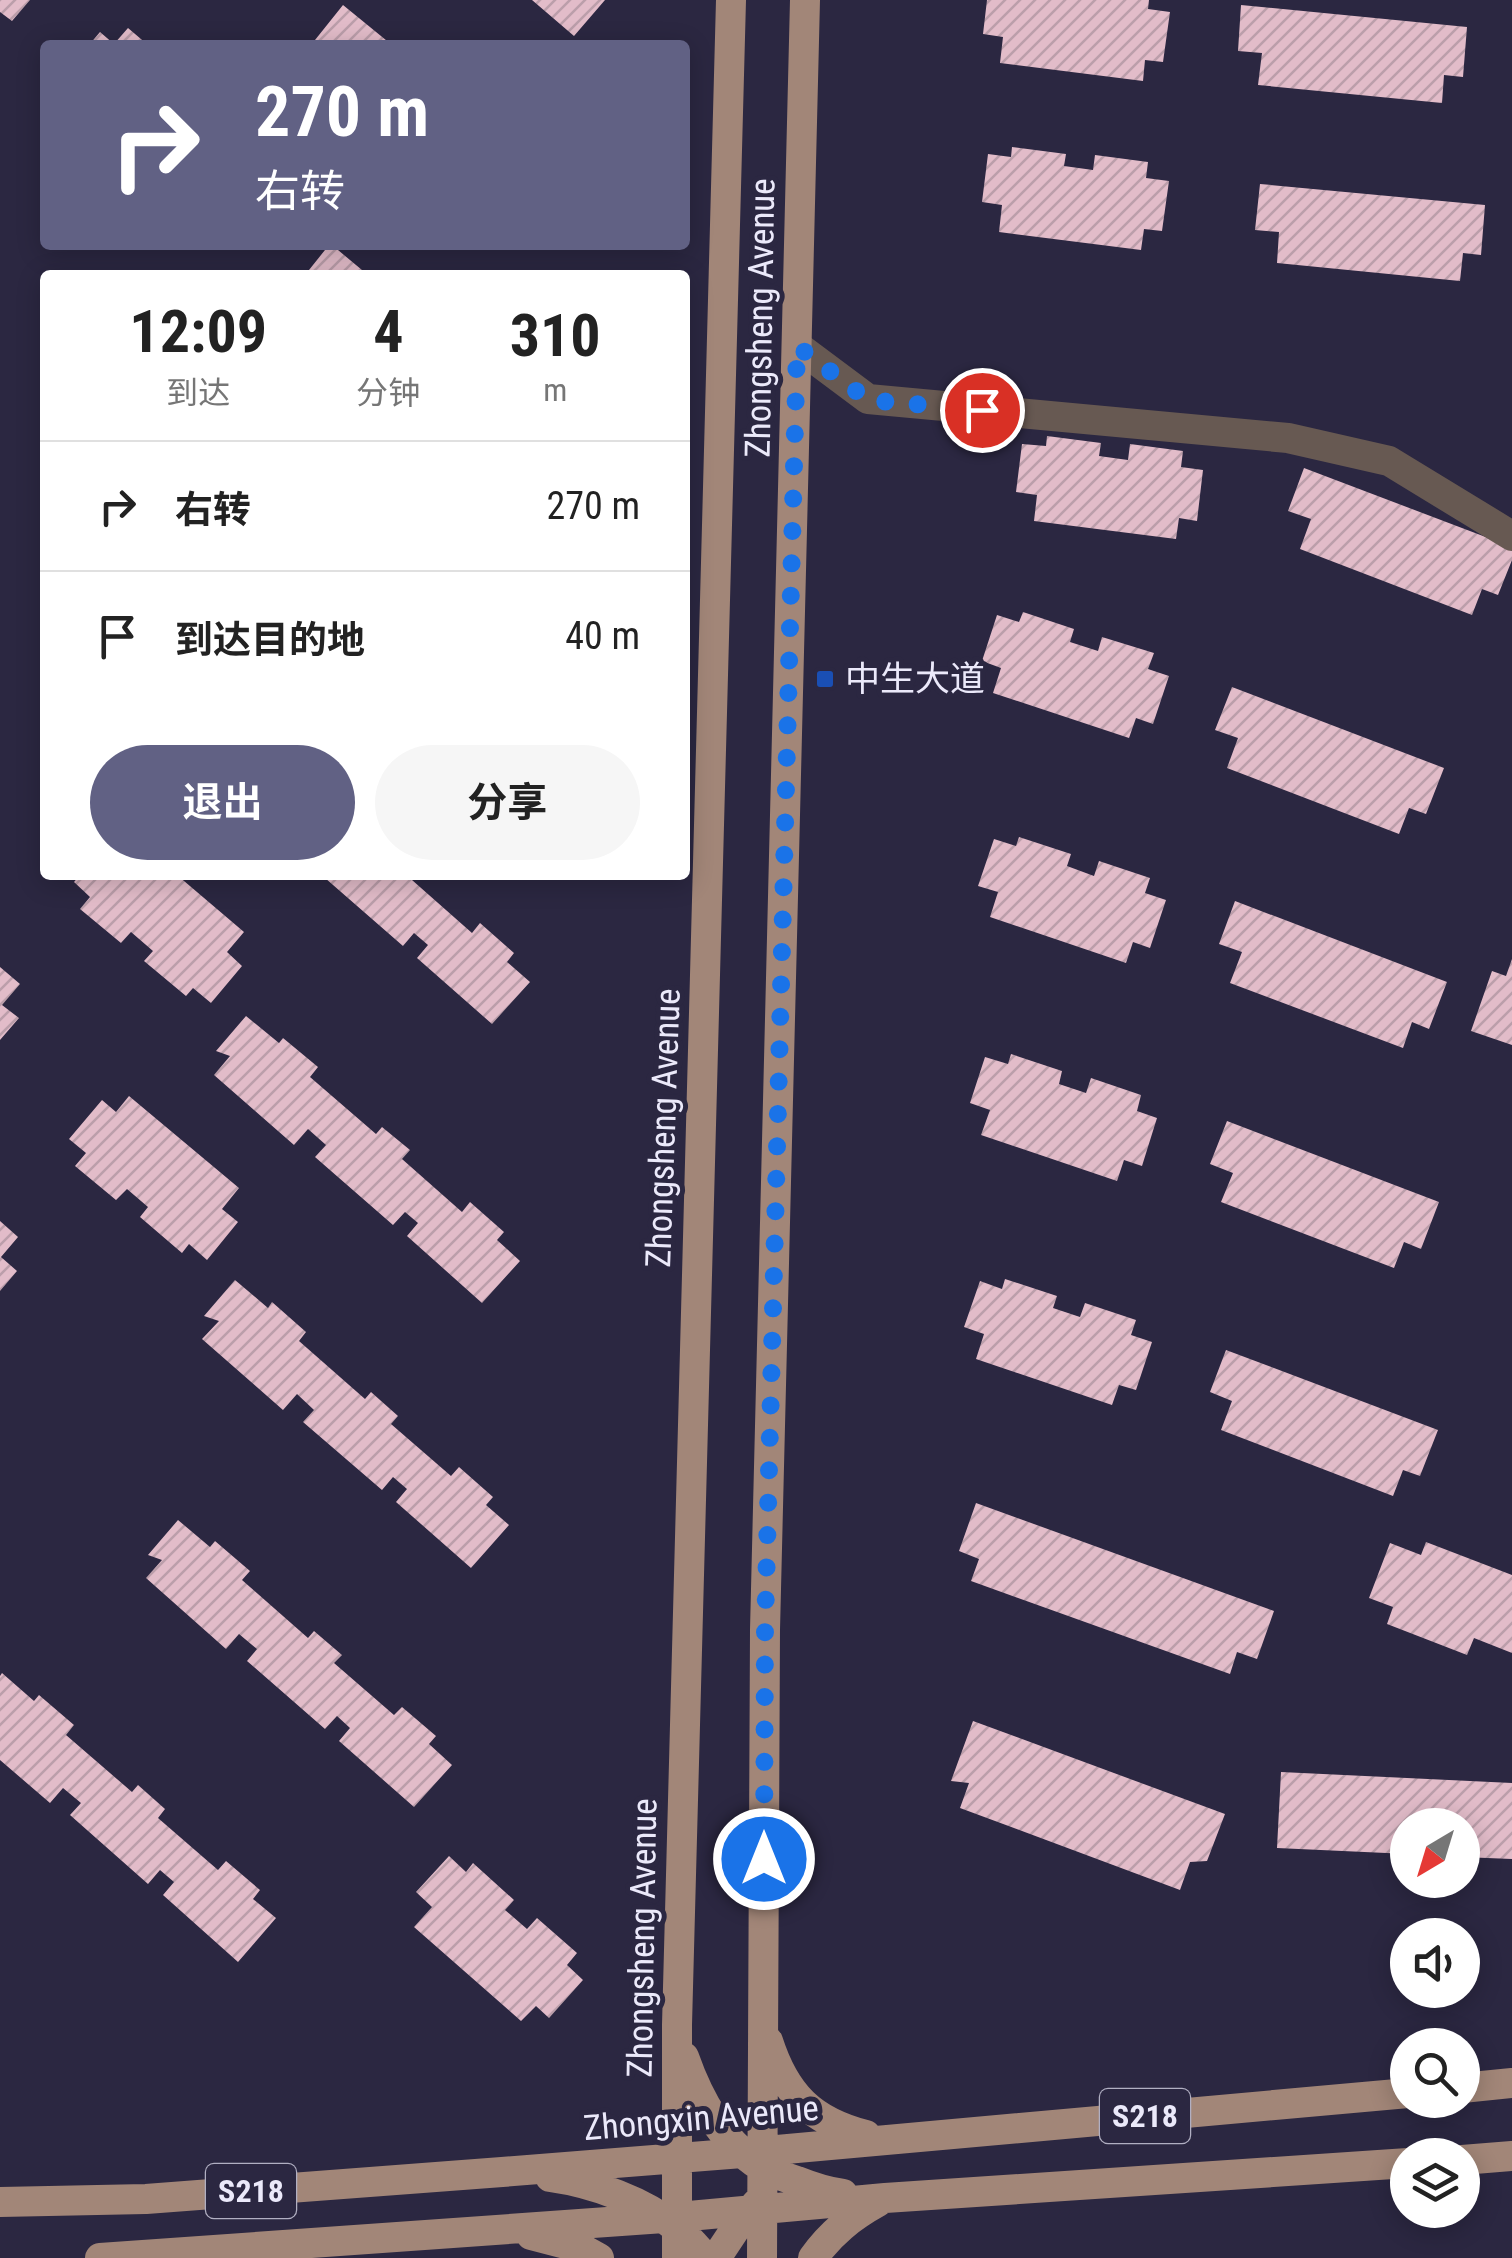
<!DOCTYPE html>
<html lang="zh">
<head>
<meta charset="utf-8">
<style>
  body { margin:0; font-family:"Roboto Condensed","Noto Sans SC",sans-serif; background:#f6f6f6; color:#222; height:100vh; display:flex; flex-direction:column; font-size:38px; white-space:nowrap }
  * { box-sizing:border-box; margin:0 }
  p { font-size:32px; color:#767676 }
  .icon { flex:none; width:55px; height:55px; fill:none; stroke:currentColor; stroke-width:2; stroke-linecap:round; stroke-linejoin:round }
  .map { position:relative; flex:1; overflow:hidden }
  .panel { position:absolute; left:40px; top:270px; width:650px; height:610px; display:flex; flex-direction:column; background:#fff; border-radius:10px; box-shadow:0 5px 25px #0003 }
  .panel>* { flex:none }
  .guide { position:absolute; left:40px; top:40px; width:650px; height:210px; border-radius:10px; box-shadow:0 5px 25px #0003; background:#616184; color:#fff; overflow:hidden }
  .needle { width:65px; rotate:218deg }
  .controls { position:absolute; left:1390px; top:1808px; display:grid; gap:20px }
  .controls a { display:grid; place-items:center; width:90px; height:90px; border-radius:50%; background:#fff; box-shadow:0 5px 25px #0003; font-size:50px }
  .pin { position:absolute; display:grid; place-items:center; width:85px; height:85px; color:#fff; margin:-42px; border:5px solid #fff; border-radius:50%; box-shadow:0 2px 10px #0007 }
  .me { position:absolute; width:110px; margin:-55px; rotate:0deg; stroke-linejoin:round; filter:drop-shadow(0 0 8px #0008) }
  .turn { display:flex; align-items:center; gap:35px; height:210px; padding:0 50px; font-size:45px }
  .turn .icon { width:130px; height:130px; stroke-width:2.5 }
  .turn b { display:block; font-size:70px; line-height:85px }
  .eta { display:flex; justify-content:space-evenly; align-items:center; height:170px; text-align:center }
  .eta b { font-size:60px; font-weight:700; line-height:70px }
  .primary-button { display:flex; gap:20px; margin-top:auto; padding:20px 50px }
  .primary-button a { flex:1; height:115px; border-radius:60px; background:#616184; color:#fff; font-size:40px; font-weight:700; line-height:115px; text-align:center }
  .primary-button a+a { background:#f6f6f6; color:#222 }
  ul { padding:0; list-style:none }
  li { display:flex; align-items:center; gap:30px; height:130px; padding:0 50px; border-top:2px solid #e0e0e0 }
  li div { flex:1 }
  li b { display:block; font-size:38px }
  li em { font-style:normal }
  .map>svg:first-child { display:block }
  .building { fill:url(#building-hatch) }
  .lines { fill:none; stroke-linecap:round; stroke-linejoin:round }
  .street { stroke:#675952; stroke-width:30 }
  .primary { stroke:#a28678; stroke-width:30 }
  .route { stroke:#1a73e8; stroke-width:18; stroke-dasharray:0 32.4 }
  .transit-dot { fill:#1a4fb4; stroke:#2b2741; stroke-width:4 }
  .labels { text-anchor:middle; stroke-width:10; stroke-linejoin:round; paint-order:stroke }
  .shield { fill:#2b2741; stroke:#b1afc2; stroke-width:2.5 }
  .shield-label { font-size:32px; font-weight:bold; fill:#ebe9fa }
  .street-label { font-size:35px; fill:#ebe9fa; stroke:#2b2741 }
  .poi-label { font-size:35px; fill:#ebe9fa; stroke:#2b2741; text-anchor:start }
</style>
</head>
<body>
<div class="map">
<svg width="1512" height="2258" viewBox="0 0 1512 2258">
  <defs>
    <pattern id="building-hatch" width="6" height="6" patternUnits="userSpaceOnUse" patternTransform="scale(2.5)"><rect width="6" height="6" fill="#e2bcc9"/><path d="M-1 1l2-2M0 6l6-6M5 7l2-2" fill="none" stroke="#bb9eaa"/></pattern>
  </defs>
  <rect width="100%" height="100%" fill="#2b2741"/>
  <path class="building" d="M0 0H30L12 21 0 12Z
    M532 0H605L574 36Z
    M987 0H1149L1148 9 1170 12 1163 62 1145 60 1143 81 1000 63 1003 37 983 34Z
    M343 5 392 45H311Z
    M1241 5 1467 27 1463 77 1444 75 1442 103 1258 85 1262 53 1238 51Z
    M128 28 148 45H89L100 32 114 44Z
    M1012 147 1066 154 1064 166 1093 170 1095 155 1148 162 1146 178 1169 181 1162 231 1144 229 1141 250 999 232 1002 205 982 202 988 154 1011 157Z
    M1260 184 1485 205 1481 255 1463 253 1460 281 1277 263 1279 232 1255 230Z
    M329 245H332L368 275H305Z
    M1047 436 1101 443 1099 456 1128 460 1130 444 1183 451 1181 467 1203 470 1197 521 1179 518 1176 539 1034 521 1037 495 1016 492 1022 444 1046 446Z
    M1304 468 1512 547V560L1498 595 1482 589 1472 615 1300 549 1311 519 1288 511Z
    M1023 612 1074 629 1070 642 1098 651 1102 637 1154 653 1148 669 1169 676 1153 724 1136 718 1129 738 993 693 1001 668 982 661 997 615 1019 622Z
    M1232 687 1444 768 1426 814 1409 808 1399 834 1227 768 1238 738 1215 730Z
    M1019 837 1071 854 1067 866 1094 876 1099 861 1150 878 1145 893 1166 900 1150 948 1133 942 1126 963 990 917 998 892 978 886 994 839 1016 846Z
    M80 875H177L244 932 227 952 242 966 211 1003 193 988 186 996 144 961 153 951 131 932 121 943 80 909 90 897 74 882Z
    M327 875H417L412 880 472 933 480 923 514 953 507 962 530 982 492 1024 417 958 428 945 414 933 403 946 325 878Z
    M1235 901 1447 982 1429 1029 1412 1022 1403 1048 1230 983 1242 952 1219 944Z
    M1512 959V1045L1471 1031 1492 971 1506 976Z
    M0 967 20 984 2 1005 19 1018 0 1040Z
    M246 1016 279 1043 283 1038 318 1067 310 1077 376 1134 382 1127 410 1150 402 1159 462 1212 470 1202 504 1232 497 1240 520 1261 482 1303 407 1236 418 1223 405 1212 393 1225 315 1157 326 1145 308 1129 294 1145 214 1075 230 1056 216 1051Z
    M1011 1054 1062 1071 1059 1084 1086 1093 1091 1078 1141 1095 1137 1111 1157 1118 1142 1166 1124 1160 1117 1181 981 1135 990 1110 970 1103 985 1057 1008 1064Z
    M129 1096 239 1188 222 1209 238 1222 207 1260 189 1244 182 1253 140 1217 148 1207 127 1189 116 1200 75 1166 86 1153 69 1139 102 1100 116 1112Z
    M1227 1121 1439 1202 1421 1249 1404 1242 1394 1268 1221 1202 1233 1173 1210 1164Z
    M0 1221 18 1237 1 1257 17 1271 0 1291Z
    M1005 1279 1057 1296 1053 1308 1080 1317 1085 1303 1136 1320 1131 1335 1152 1342 1136 1390 1119 1385 1112 1405 976 1359 984 1334 964 1327 980 1281 1002 1289Z
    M235 1280 268 1308 272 1302 306 1332 299 1341 365 1399 371 1392 398 1416 391 1424 451 1476 459 1467 493 1497 486 1505 509 1525 471 1568 396 1502 407 1489 393 1477 382 1490 303 1422 314 1410 297 1394 283 1410 202 1339 219 1321 204 1316Z
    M1226 1350 1438 1430 1420 1476 1403 1470 1393 1496 1221 1430 1232 1401 1210 1392Z
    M976 1503 1274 1611 1257 1659 1237 1652 1230 1674 971 1581 979 1559 959 1551Z
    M178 1520 210 1547 215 1541 250 1571 242 1580 308 1638 314 1631 342 1655 334 1663 394 1715 402 1707 436 1736 429 1744 452 1765 414 1807 339 1741 350 1728 337 1716 325 1729 247 1661 257 1649 239 1634 226 1649 146 1578 162 1560 148 1555Z
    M1426 1542 1512 1575V1653L1474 1638 1467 1655 1387 1624 1393 1607 1369 1598 1390 1543 1421 1555Z
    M2 1673 34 1701 39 1695 74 1725 66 1735 132 1792 138 1785 165 1809 158 1818 218 1870 226 1861 260 1890 253 1899 276 1918 238 1962 163 1895 174 1882 160 1870 148 1884 70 1815 81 1803 63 1788 50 1803 0 1760V1676Z
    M973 1721 1225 1814 1207 1861 1190 1862 1180 1890 960 1808 969 1783 951 1781Z
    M1281 1772 1512 1783V1859L1462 1857V1825H1408V1854L1277 1848Z
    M449 1856 466 1872 473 1863 514 1900 505 1910 527 1929 537 1918 577 1953 567 1965 583 1980 549 2018 536 2006 521 2021 414 1927 432 1907 416 1892Z"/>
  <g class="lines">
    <path class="street" d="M797 346 868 399 1288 438 1389 461 1512 536"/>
    <path class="primary" d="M768 2041C785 2094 811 2121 866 2135
      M684 2057C699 2100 721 2141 760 2166 772 2173 784 2177 797 2181 812 2187 827 2192 843 2194
      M1462 2088 1512 2083
      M1462 2160 1512 2156
      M550 2177C593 2183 644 2201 678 2229 688 2237 697 2248 706 2258
      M0 2202 146 2199 502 2172 742 2153 1408 2093
      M531 2235 581 2248 599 2258
      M100 2258 678 2217 885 2198 1408 2163
      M677 2258V2025L731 0
      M716 2258 736 2228 756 2204
      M762 2258 765 1630 805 0
      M813 2258C831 2233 851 2217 878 2202"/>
  </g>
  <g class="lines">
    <path class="route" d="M764 1859 765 1630 797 346 868 400 982 410"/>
  </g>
  <rect class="transit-dot" x="815" y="669" width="20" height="20" rx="5"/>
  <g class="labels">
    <g class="shield">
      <rect x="1100" y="2089" width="90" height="54" rx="8"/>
      <rect x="206" y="2164" width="90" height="54" rx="8"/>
    </g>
    <g class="shield-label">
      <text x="1145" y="2127">S218</text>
      <text x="251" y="2202">S218</text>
    </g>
    <g class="street-label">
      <text transform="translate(760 318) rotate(-89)" y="12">Zhongsheng Avenue</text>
      <text transform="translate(663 1128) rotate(-88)" y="12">Zhongsheng Avenue</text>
      <text transform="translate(642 1938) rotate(-89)" y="12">Zhongsheng Avenue</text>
      <text transform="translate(701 2118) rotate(-5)" y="12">Zhongxin Avenue</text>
    </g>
    <g class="poi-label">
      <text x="845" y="691">中生大道</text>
    </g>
  </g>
</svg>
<div class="controls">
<a><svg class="needle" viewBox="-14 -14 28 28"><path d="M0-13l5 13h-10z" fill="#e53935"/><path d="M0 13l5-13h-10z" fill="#767676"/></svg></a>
<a><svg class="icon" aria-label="sound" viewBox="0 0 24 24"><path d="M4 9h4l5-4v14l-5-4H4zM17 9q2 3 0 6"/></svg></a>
<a><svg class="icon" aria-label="search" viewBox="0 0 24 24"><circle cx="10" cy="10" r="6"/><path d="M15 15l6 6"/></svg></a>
<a><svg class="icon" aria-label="layers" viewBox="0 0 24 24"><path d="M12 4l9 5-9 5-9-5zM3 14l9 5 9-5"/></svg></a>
</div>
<div class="pin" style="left:982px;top:410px;background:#d93025"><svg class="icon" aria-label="arrive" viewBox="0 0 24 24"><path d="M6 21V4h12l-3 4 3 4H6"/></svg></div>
<svg class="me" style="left:764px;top:1859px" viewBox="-20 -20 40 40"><circle r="17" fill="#1a73e8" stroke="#fff" stroke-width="3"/><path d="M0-11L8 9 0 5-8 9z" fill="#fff"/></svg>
<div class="guide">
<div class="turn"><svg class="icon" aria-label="right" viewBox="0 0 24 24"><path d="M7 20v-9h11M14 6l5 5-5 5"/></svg><div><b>270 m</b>右转</div></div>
</div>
<section class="panel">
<div class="eta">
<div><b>12:09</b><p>到达</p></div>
<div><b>4</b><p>分钟</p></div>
<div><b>310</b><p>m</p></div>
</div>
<ul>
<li><svg class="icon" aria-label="right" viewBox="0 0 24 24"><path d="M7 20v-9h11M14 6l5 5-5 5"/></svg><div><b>右转</b></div><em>270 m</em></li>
<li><svg class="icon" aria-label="arrive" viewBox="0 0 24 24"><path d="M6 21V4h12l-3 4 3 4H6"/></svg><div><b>到达目的地</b></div><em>40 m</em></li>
</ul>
<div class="primary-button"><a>退出</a><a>分享</a></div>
</section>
</div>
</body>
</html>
